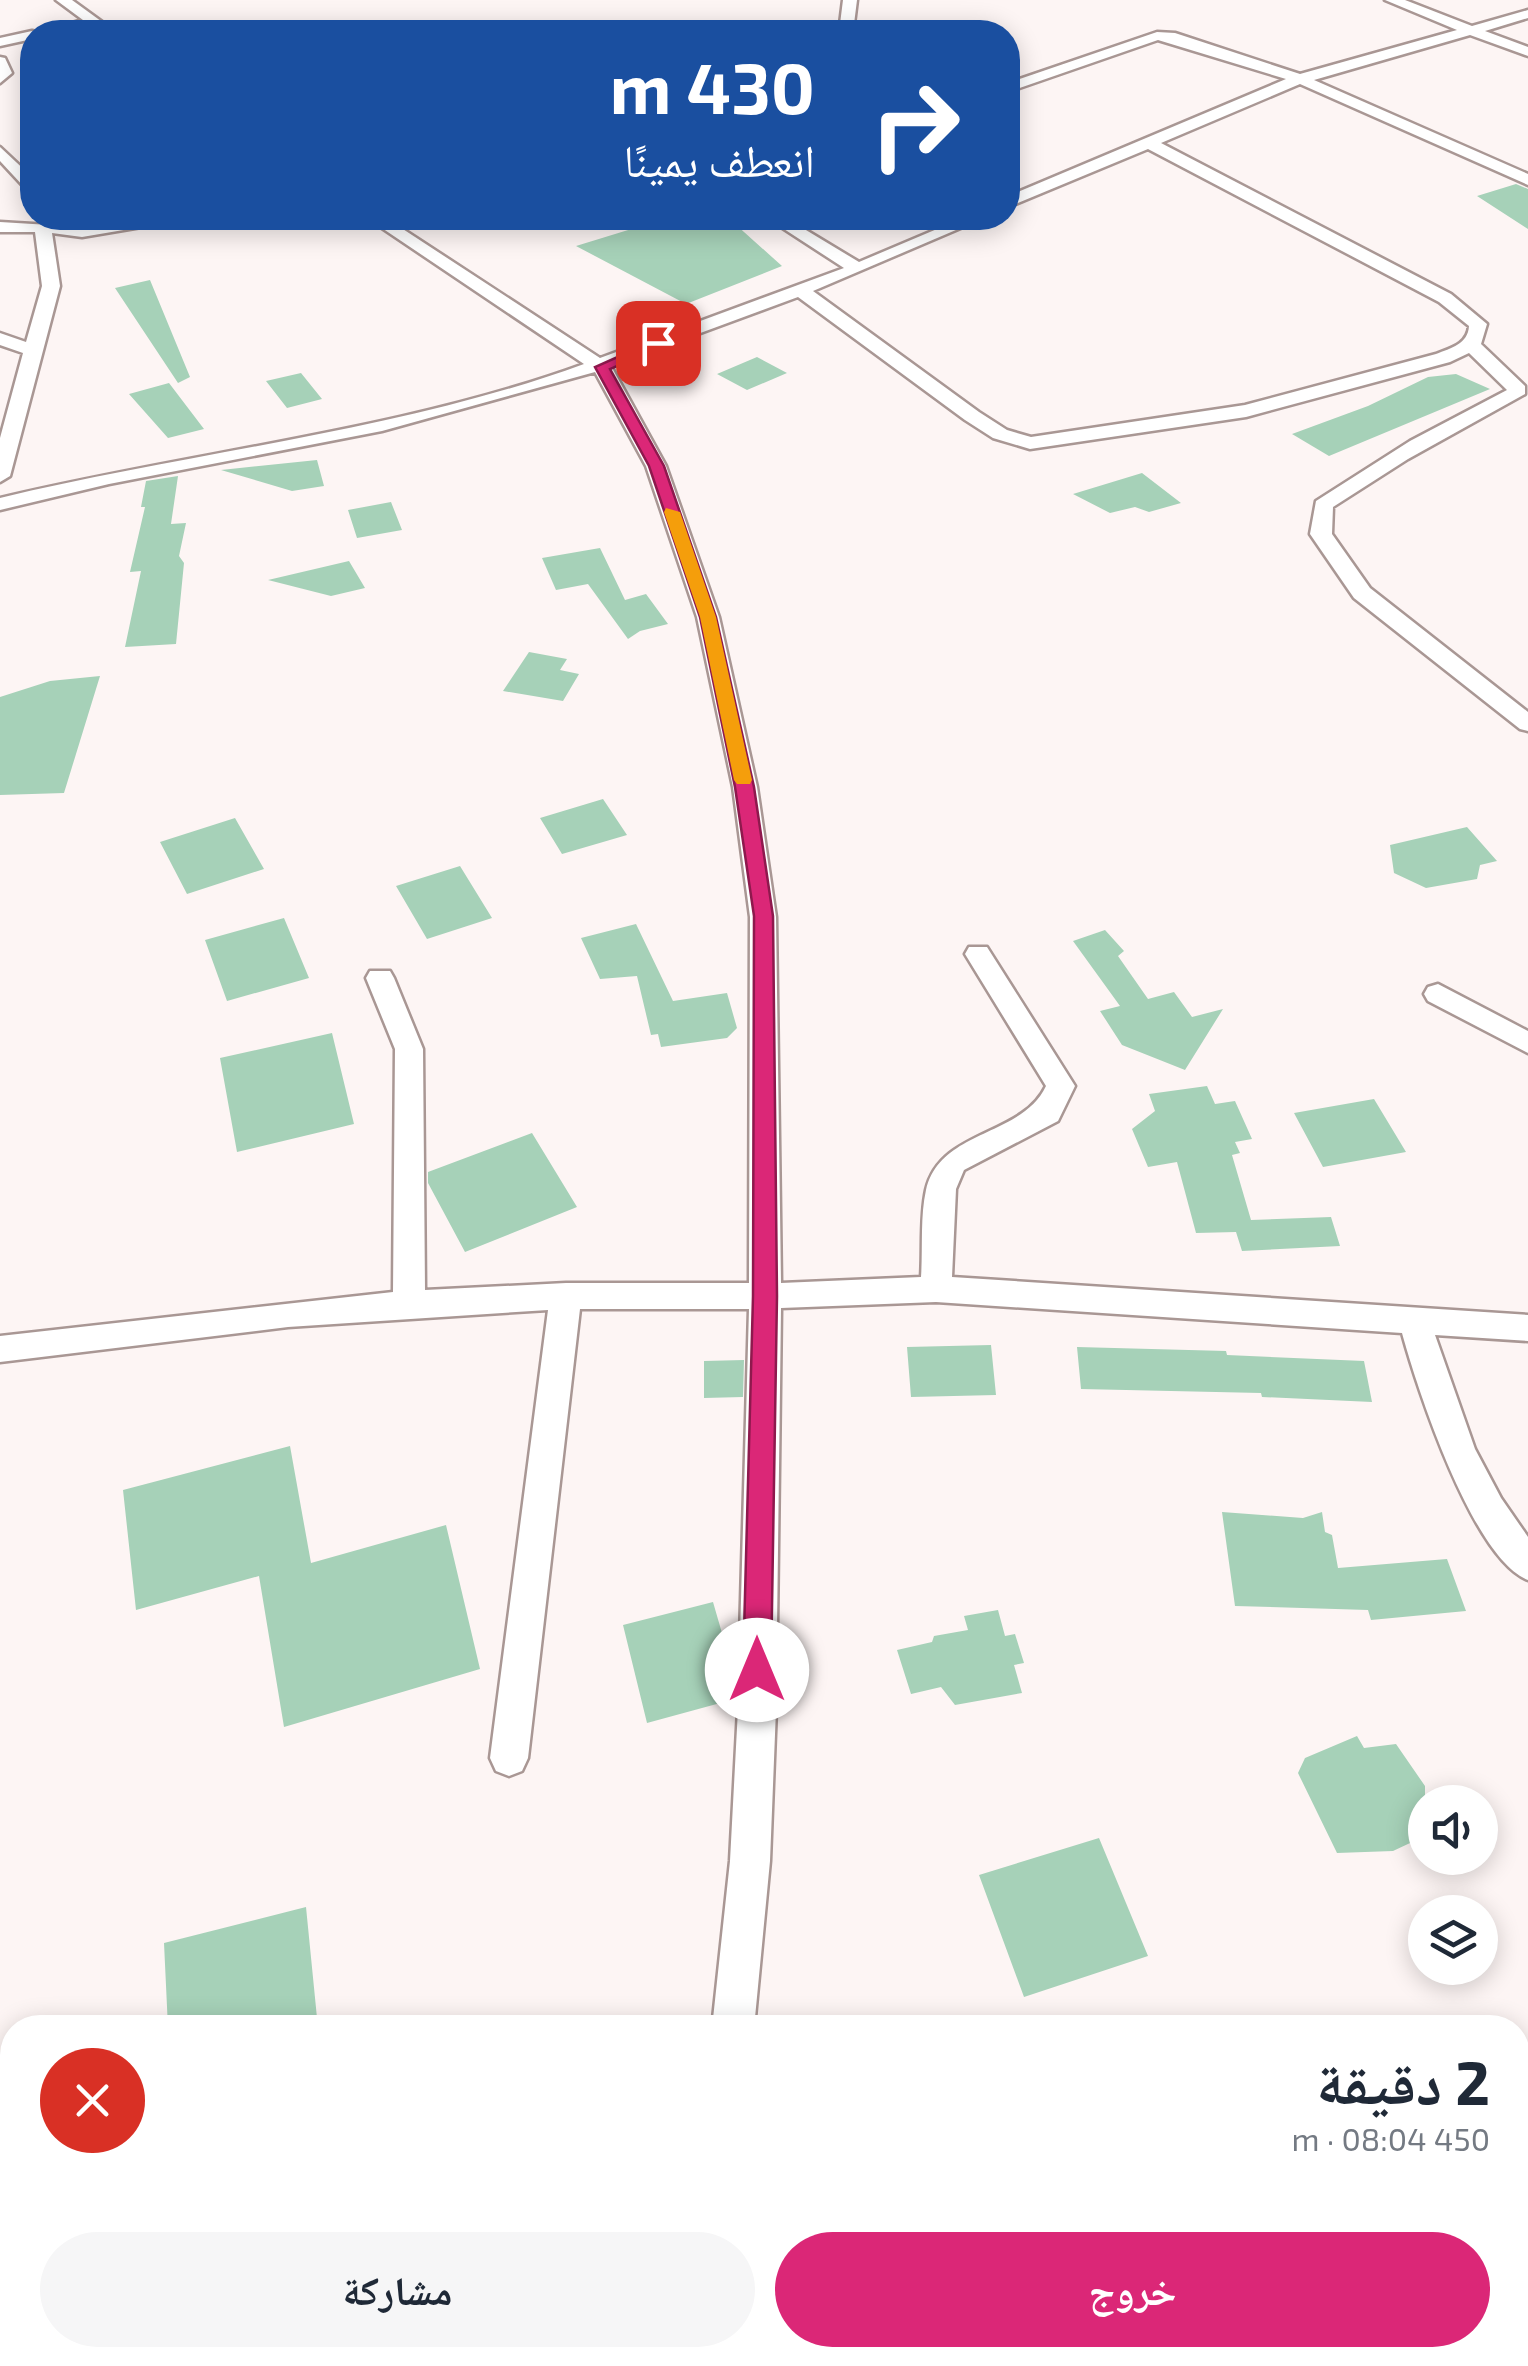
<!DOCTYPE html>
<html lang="ar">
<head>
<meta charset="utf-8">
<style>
  body { margin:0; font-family:"Exo 2","Noto Naskh Arabic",sans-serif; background:#f6f6f7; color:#1f2937; direction:rtl; height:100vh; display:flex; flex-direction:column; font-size:38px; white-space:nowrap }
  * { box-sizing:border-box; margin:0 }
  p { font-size:32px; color:#747a83 }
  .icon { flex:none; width:55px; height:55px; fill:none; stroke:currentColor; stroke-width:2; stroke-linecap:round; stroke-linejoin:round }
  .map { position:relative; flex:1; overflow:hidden; direction:ltr }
  .panel { position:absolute; left:0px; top:2015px; width:1530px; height:352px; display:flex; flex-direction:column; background:#fff; border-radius:40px 40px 0 0; box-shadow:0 5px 25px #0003; direction:rtl }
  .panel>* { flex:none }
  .guide { position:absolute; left:20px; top:20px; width:1000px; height:210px; border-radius:40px; box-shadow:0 5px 25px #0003; direction:rtl; background:#1a4fa0; color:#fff; overflow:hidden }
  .fabs { position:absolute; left:1408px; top:1785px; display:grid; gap:20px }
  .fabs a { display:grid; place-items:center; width:90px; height:90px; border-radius:50%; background:#fff; box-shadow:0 5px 25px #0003; font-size:50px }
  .pin { position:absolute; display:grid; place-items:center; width:85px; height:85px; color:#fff; margin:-42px; border-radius:20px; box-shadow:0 5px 15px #0006 }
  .me { position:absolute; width:110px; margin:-55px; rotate:0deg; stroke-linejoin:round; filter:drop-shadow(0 0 8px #0008) }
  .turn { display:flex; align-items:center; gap:35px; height:210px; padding:0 40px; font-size:45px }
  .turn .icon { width:130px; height:130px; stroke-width:2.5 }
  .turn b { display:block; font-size:70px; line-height:85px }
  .round { display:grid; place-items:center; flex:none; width:105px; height:105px; border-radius:52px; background:#f6f6f7 }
  .summary { display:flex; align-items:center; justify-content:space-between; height:170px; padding:0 40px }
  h1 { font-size:60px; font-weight:700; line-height:75px }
  .button { display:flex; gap:20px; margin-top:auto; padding:20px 40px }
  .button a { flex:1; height:115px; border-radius:60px; background:#db2777; color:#fff; font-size:40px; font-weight:700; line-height:115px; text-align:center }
  .button a+a { background:#f6f6f7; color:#1f2937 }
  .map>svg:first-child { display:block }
  .building { fill:#a6d1b8 }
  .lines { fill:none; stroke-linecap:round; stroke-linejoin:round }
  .street-casing { stroke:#a99794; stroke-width:5 }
  .street { fill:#fff; fill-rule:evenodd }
  .route { fill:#db2777; stroke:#8e194d; stroke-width:2.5 }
  .slow { fill:#f59e0b }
</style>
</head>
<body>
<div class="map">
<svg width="1528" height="2366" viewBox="0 0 1528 2366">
  <rect width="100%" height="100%" fill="#fdf5f4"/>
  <path class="building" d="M1516 184 1528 189V229L1477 196Z
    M702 218 712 228 734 223 782 266 686 304 576 246 664 219Z
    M150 280 190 377 178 383 115 288Z
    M757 357 787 373 747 390 717 374Z
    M301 373 322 399 287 408 266 381Z
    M1456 374 1490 389 1329 456 1292 434 1368 406 1428 377Z
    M169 383 204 429 168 438 129 394Z
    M317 460 324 486 292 491 221 470Z
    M1142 473 1181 503 1149 512 1135 507 1110 513 1073 494Z
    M178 476 171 524 186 523 179 556 184 563 176 644 125 647 141 571 130 572 145 507H141L146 481Z
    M391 502 402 530 357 538 348 510Z
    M600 548 625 600 646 594 668 624 640 631 628 639 588 584 556 590 542 558Z
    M349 561 365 588 331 596 268 580Z
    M529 652 567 659 560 670 579 674 563 701 503 691Z
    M100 676 64 793 0 795V697L50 681Z
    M603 799 627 835 562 854 540 818Z
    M235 818 264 869 187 894 160 842Z
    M1467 827 1497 861 1480 865 1477 879 1426 888 1394 873 1390 845Z
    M460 866 492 918 427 939 396 886Z
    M284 918 309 978 227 1001 205 940Z
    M636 924 673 1001 727 993 737 1028 727 1038 661 1047 658 1034 651 1035 637 976 600 979 581 938Z
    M1105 930 1124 951 1118 956 1148 999 1174 992 1192 1017 1223 1009 1185 1070 1122 1045 1100 1011 1120 1006 1073 941Z
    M332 1033 354 1124 237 1152 220 1058Z
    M1207 1086 1215 1104 1235 1101 1252 1139 1235 1142 1240 1153 1232 1155 1251 1220 1331 1217 1340 1246 1242 1251 1236 1232 1196 1233 1177 1162 1148 1167 1132 1129 1155 1111 1149 1094Z
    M1374 1099 1406 1152 1323 1167 1294 1113Z
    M532 1133 577 1207 465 1252 428 1183V1172Z
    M991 1345 996 1395 911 1397 907 1347Z
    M1077 1347 1226 1351 1227 1355 1364 1361 1372 1402 1262 1397 1261 1393 1081 1389Z
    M744 1360 743 1397 704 1398V1361Z
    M290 1446 311 1563 446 1525 480 1669 284 1727 259 1576 136 1610 123 1490Z
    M1222 1512 1303 1518 1322 1512 1325 1532 1332 1535 1338 1568 1447 1559 1466 1611 1371 1620 1368 1610 1235 1606Z
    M713 1602 735 1678V1699L647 1723 623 1625Z
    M998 1610 1005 1636 1015 1634 1024 1663 1014 1665 1022 1693 955 1705 941 1687 911 1694 897 1650 932 1642 934 1636 968 1630 964 1616Z
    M1357 1736 1364 1748 1396 1744 1425 1786V1836L1393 1851 1337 1853 1298 1773 1305 1758Z
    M1099 1838 1148 1956 1024 1997 979 1875Z
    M306 1907 318 2028H168L164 1943Z"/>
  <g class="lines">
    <g class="street-casing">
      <path id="street" d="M56 0H72L116 32H100L92 27 39 32 83 20Z
        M843 0H857L853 32H839Z
        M1385 0H1405L1472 26 1528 10V18L1485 31 1528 47V56L1470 35 1314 80 1528 174V185L1300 84 1161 143 1451 294 1487 324 1481 344 1525 386V394L1408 459 1333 507 1332 534 1370 588 1528 712V731L1520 729 1354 598 1310 534 1316 501 1410 441 1507 390 1469 353 1450 362 1246 417 1030 449 993 438 965 420 798 297 611 366 666 466 719 617 757 787 776 917 781 1283 921 1277C923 1249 920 1217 926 1190 940 1129 1022 1137 1046 1086L965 954 969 947H987L1075 1086 1058 1121 964 1170 956 1189 952 1277 1528 1315V1341L1435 1335 1475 1449 1501 1498 1528 1537V1580C1473 1559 1417 1388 1402 1333L936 1302 781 1308 776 1709 770 1861 754 2028H712L730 1861 738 1709 749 1309H580L528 1758 522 1771 509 1776 496 1771 490 1758 548 1310 288 1327 0 1362V1336L393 1292 395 1049 366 978 370 971H390L394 978 423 1049 425 1290 566 1283H749L750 917 733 787 697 617 646 466 595 372 382 431 109 484 0 510V498C191 452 401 431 584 364L367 218H386L600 358 844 268 767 218H786L859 262 963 218H984L813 291 979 412 1007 430 1031 437 1245 405 1436 354C1451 348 1468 344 1469 326L1439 302 1148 149 1008 207V196L1286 79 1158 40 1008 92V83L1157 32 1175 33 1300 74 1457 30Z
        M32 31 37 32H32V39L0 46V38Z
        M0 57 5 58 12 73 0 83Z
        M0 147 32 177V191L26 189 0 161Z
        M138 218H173L165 223 82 237 52 233 60 286 10 476 0 482V438L23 353 0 345V333L26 342 42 286 35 232H0V222L82 227Z
        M1438 984 1528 1031V1053L1428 1001 1424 994 1428 987Z
        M490 2355H552L547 2366H486Z"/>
    </g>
    <use href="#street" class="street"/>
  </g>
  <path class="route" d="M658 339 666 343 663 346 610 369 664 466 716 617 754 787 773 916 777 1296 771 1670 767 1679 757 1683 747 1679 743 1670 753 1296 754 916 735 787 700 617 649 466 595 367Z"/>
  <path class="slow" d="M666 508 680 512 716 617 752 780 750 784H737L734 780 700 617 664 512Z"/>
</svg>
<div class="fabs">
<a><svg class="icon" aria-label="sound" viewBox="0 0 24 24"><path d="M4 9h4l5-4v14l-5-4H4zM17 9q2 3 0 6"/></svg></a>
<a><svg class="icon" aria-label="layers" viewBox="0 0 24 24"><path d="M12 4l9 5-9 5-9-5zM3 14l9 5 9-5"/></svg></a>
</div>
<div class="pin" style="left:658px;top:343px;background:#d93025"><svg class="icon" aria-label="arrive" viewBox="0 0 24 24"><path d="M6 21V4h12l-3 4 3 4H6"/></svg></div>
<svg class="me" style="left:757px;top:1670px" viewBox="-20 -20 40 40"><circle r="19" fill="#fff"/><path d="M0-13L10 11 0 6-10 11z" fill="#db2777"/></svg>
<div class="guide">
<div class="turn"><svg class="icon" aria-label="right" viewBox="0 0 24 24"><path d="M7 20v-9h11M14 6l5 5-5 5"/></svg><div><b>430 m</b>انعطف يمينًا</div></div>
</div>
<section class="panel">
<div class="summary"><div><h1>2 دقيقة</h1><p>450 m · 08:04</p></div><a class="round" style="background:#d93025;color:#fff"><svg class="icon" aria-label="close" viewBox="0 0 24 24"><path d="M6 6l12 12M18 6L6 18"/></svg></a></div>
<div class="button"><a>خروج</a><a>مشاركة</a></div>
</section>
</div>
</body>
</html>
